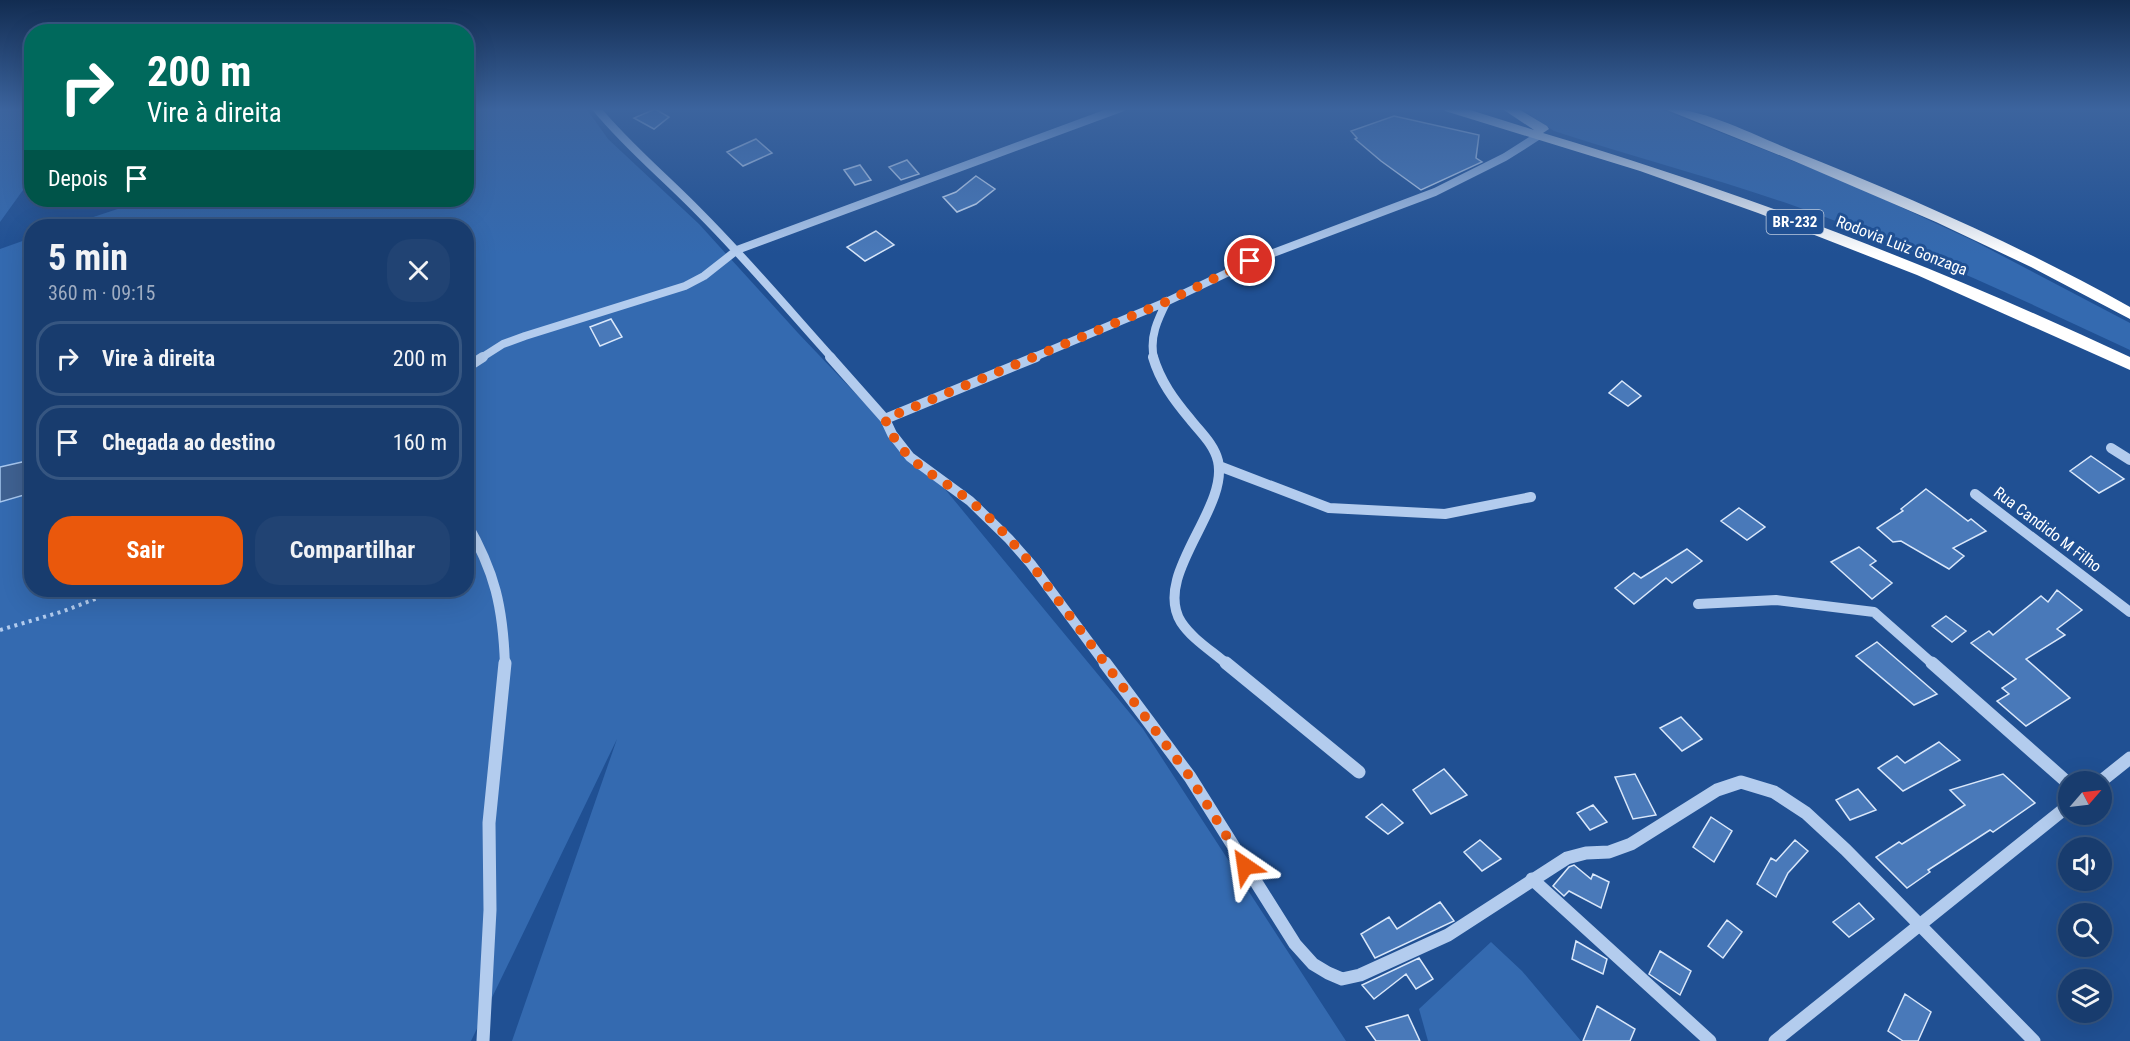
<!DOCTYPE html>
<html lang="pt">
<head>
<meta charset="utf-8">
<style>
  body { margin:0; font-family:"Roboto Condensed",sans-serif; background:#214373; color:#f1f3f6; height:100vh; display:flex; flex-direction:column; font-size:22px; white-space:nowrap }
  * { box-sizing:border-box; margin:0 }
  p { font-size:20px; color:#9fadc2 }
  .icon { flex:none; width:33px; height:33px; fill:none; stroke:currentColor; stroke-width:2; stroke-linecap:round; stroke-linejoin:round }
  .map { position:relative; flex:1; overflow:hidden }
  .drawer { position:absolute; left:24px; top:219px; width:450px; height:378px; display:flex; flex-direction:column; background:#183c6e; border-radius:24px; box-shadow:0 6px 24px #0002,0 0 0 2px #365681 }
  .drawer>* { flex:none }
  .hud { position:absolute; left:24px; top:24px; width:450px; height:183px; border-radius:24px; box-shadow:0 6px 24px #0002,0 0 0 2px #365681; background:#00695c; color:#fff; overflow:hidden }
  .needle { width:39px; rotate:62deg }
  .buttons { position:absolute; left:2058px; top:771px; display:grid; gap:12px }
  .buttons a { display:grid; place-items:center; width:54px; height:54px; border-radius:50%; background:#183c6e; box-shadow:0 6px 24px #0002,0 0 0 2px #365681; font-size:30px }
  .pin { position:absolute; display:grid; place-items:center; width:51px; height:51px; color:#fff; margin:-26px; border:3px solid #fff; border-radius:50%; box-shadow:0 2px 6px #0007 }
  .me { position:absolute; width:66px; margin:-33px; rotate:328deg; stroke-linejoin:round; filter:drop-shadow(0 0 4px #0008) }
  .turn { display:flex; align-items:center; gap:21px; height:126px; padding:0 24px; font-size:27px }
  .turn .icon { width:78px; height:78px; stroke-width:2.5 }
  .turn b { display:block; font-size:42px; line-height:51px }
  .then { display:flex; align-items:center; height:57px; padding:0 24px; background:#0003; gap:12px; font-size:22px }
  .round { display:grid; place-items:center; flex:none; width:63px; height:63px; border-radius:24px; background:#214373 }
  .summary { display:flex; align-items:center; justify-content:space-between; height:102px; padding:0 24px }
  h1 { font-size:36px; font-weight:700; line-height:45px }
  .primary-button { display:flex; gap:12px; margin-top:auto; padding:12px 24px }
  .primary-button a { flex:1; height:69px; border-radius:24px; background:#ea580c; color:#fff; font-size:24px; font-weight:700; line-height:69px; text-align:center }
  .primary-button a+a { background:#214373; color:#f1f3f6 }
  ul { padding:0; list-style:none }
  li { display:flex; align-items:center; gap:18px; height:75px; margin:0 12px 9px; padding:0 12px; border:3px solid #365681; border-radius:24px }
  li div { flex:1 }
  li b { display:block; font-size:22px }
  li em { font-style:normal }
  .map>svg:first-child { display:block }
  .green { fill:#346ab0 }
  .water { fill:#3f6191; stroke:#a7c7ef; stroke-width:1.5 }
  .building { fill:#4979b9; stroke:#d9e7fa; stroke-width:1.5 }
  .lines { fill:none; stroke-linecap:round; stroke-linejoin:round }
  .path { stroke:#b3ccee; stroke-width:4; stroke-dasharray:3 4.5; stroke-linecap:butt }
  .minor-far2 { stroke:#b3ccee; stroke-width:8 }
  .minor-far1 { stroke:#b3ccee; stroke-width:10 }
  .minor { stroke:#b3ccee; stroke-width:13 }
  .highway { fill:#fff; fill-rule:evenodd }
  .route { stroke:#ea580c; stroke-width:10; stroke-dasharray:0 18 }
  .labels { text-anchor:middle; stroke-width:6; stroke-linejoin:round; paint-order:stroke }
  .shield { fill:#205093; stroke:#bccadf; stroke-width:1.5 }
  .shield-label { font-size:15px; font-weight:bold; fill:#fff }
  .street-label { font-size:16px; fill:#fff; stroke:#205093 }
</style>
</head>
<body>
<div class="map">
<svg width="2130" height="1041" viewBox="0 0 2130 1041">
  <rect width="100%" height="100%" fill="#205093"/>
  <path class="green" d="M0 108H31V179L0 222Z
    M467 108H586L608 139 699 224 798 333 935 477 1143 729 1346 1041H512L617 739 471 1041H0V249L31 238 32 590H466V226H66L145 200H466Z
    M1520 108H1656L1668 112 1844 181 1892 203 1974 241 2130 323V350C2019 298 1908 246 1792 205 1714 178 1633 157 1554 131Z
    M1491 942 1522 971 1581 1041H1428L1419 1009Z"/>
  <path class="water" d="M31 460V493L0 502V467Z"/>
  <path class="building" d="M655 109 669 117 654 129 634 118Z
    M1394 116 1479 135 1476 158 1482 162 1421 190 1381 161 1355 139 1357 138 1351 131Z
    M756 139 772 153 743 166 727 152Z
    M907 160 919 174 901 180 889 167Z
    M860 165 871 180 855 185 844 170Z
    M976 176 995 189 976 204 957 212 943 197 956 192Z
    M876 231 894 245 865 261 847 247Z
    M611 319 622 337 600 346 590 327Z
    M1622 381 1641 396 1628 406 1609 393Z
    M2091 456 2124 479 2099 493 2070 471Z
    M1926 489 1968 521 1971 519 1986 531 1953 548 1964 556 1949 569 1901 541 1893 542 1877 528 1903 511 1901 509Z
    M1739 508 1765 527 1747 540 1721 521Z
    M1859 547 1876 561 1870 565 1892 583 1872 599 1831 562Z
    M1687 549 1702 561 1672 583 1666 578 1634 604 1615 588 1634 573 1641 578Z
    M2057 590 2082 610 2057 629 2065 635 2026 659 2070 698 2026 726 1997 701 2009 694 2002 688 2016 679 1971 643 1989 631 1993 635 2041 596 2048 602Z
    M1946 616 1966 631 1952 642 1932 626Z
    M1877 642 1937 694 1914 705 1856 656Z
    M1681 717 1702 739 1682 751 1660 728Z
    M1939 742 1960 760 1903 791 1878 768 1897 756 1905 763Z
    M1444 769 1467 795 1431 814 1413 790Z
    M1635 774 1656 815 1633 819 1615 777Z
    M2003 774 2035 803 1993 832 1990 830 1928 870 1930 872 1907 888 1876 857 1899 842 1902 844 1965 805 1950 790Z
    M1858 789 1876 810 1850 820 1836 800Z
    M1382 804 1403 823 1388 834 1366 817Z
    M1593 805 1607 822 1590 830 1577 813Z
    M1711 817 1732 831 1714 862 1693 847Z
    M1480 840 1501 859 1482 871 1464 852Z
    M1795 840 1808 851 1788 873 1776 897 1757 884 1771 858 1776 861Z
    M1574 865 1591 879 1593 874 1609 882 1601 908 1569 891 1564 896 1553 886 1569 867Z
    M1440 902 1454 921 1375 958 1361 934 1389 917 1397 929Z
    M1859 903 1874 919 1849 937 1833 922Z
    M1727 920 1742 932 1723 958 1708 946Z
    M1576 941 1607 959 1603 974 1572 959Z
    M1660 951 1691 971 1680 995 1649 974Z
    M1419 958 1433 979 1416 989 1406 974 1374 999 1362 985Z
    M1905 994 1931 1012 1918 1041H1903L1888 1031Z
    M1597 1006 1635 1029 1630 1041H1583Z
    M1408 1015 1420 1041H1376L1366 1027Z"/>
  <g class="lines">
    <path class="path" d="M0 630 64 611 118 590"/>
    <path class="minor-far2" d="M596 108C627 146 665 177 699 212 746 259 788 309 832 358
      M481 358 503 344 525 336 685 286 704 276 737 250 1121 108
      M1032 358 1166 302 1252 261 1435 192 1505 157 1538 136
      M1154 358C1149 337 1158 319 1167 301"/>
    <path class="minor-far1" d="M830 357 885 419 892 434 910 457 970 501 1009 539 1031 564 1106 665
      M1153 357C1160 381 1174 400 1190 419 1200 432 1214 444 1218 461 1229 509 1152 575 1181 622 1192 639 1212 651 1228 665
      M466 368 483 357
      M885 419 1036 357
      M2111 448 2130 460
      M1219 466 1329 508 1445 514 1531 497
      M1975 494 2130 612
      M466 522C495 572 503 607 505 665
      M1698 604 1776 600 1874 612 1934 665"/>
    <path class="minor" d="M1105 663 1190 777 1295 944 1313 964 1328 973 1342 979 1360 975 1448 935 1567 858 1586 853 1609 852 1631 844 1717 790 1741 782 1774 792 1806 813 1846 850 2034 1041
      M1226 663 1359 772
      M1932 663 2068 783
      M2100 782 2130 758
      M1532 879 1710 1041
      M483 1041 490 910 489 823 505 663
      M1775 1041 2068 806"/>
    <path class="highway" d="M1444 108H1464L1534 130 1501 108H1517L1547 126 1549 129 1543 133C1745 193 1940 268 2130 357V370L1917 275 1758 213 1640 171 1445 111Z
      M1662 108C1703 108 1752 134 1791 150 1907 196 2021 246 2130 307V319L2031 267 1936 222 1794 161Z"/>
  </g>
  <linearGradient id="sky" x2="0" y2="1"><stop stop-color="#122c51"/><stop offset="0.43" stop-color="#3c649e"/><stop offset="1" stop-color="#3c649e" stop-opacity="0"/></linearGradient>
  <rect width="2130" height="254" fill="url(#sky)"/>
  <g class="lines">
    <path class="route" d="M1245 866 1190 777 1031 564C1012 542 993 519 970 501 935 473 902 464 885 419L1168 301 1250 261"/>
  </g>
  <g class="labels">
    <rect class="shield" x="1766.5" y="210" width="57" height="24" rx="4.5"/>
    <g class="shield-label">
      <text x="1795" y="227">BR-232</text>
    </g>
    <g class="street-label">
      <text transform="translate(1902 245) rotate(21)" y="6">Rodovia Luiz Gonzaga</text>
      <text transform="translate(2048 529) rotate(37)" y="6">Rua Candido M Filho</text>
    </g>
  </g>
</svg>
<div class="buttons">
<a><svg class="needle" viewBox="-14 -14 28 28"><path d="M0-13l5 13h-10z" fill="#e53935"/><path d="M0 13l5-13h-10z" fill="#9fadc2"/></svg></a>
<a><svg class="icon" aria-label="sound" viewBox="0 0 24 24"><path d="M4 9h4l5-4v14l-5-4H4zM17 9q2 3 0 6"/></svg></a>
<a><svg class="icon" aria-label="search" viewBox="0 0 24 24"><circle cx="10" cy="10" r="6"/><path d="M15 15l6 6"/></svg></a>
<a><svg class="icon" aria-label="layers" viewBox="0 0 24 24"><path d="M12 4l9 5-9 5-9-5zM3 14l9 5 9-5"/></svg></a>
</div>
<div class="pin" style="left:1250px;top:261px;background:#d93025"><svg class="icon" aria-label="arrive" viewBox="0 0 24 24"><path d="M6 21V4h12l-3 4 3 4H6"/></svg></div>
<svg class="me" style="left:1245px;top:866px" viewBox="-20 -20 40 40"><path d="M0-17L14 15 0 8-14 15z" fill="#ea580c" stroke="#fff" stroke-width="4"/></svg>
<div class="hud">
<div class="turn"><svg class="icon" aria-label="right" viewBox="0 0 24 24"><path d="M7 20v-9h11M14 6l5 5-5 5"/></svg><div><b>200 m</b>Vire à direita</div></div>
<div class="then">Depois<svg class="icon" aria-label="arrive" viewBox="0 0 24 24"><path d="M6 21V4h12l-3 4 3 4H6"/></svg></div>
</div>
<section class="drawer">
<div class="summary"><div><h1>5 min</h1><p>360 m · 09:15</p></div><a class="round"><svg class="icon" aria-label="close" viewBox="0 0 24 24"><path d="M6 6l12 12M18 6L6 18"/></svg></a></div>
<ul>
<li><svg class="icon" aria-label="right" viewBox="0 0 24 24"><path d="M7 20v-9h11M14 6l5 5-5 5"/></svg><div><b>Vire à direita</b></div><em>200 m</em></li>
<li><svg class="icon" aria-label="arrive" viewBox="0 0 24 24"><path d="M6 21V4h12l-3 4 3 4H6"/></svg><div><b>Chegada ao destino</b></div><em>160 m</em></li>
</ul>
<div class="primary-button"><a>Sair</a><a>Compartilhar</a></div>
</section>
</div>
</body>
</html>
